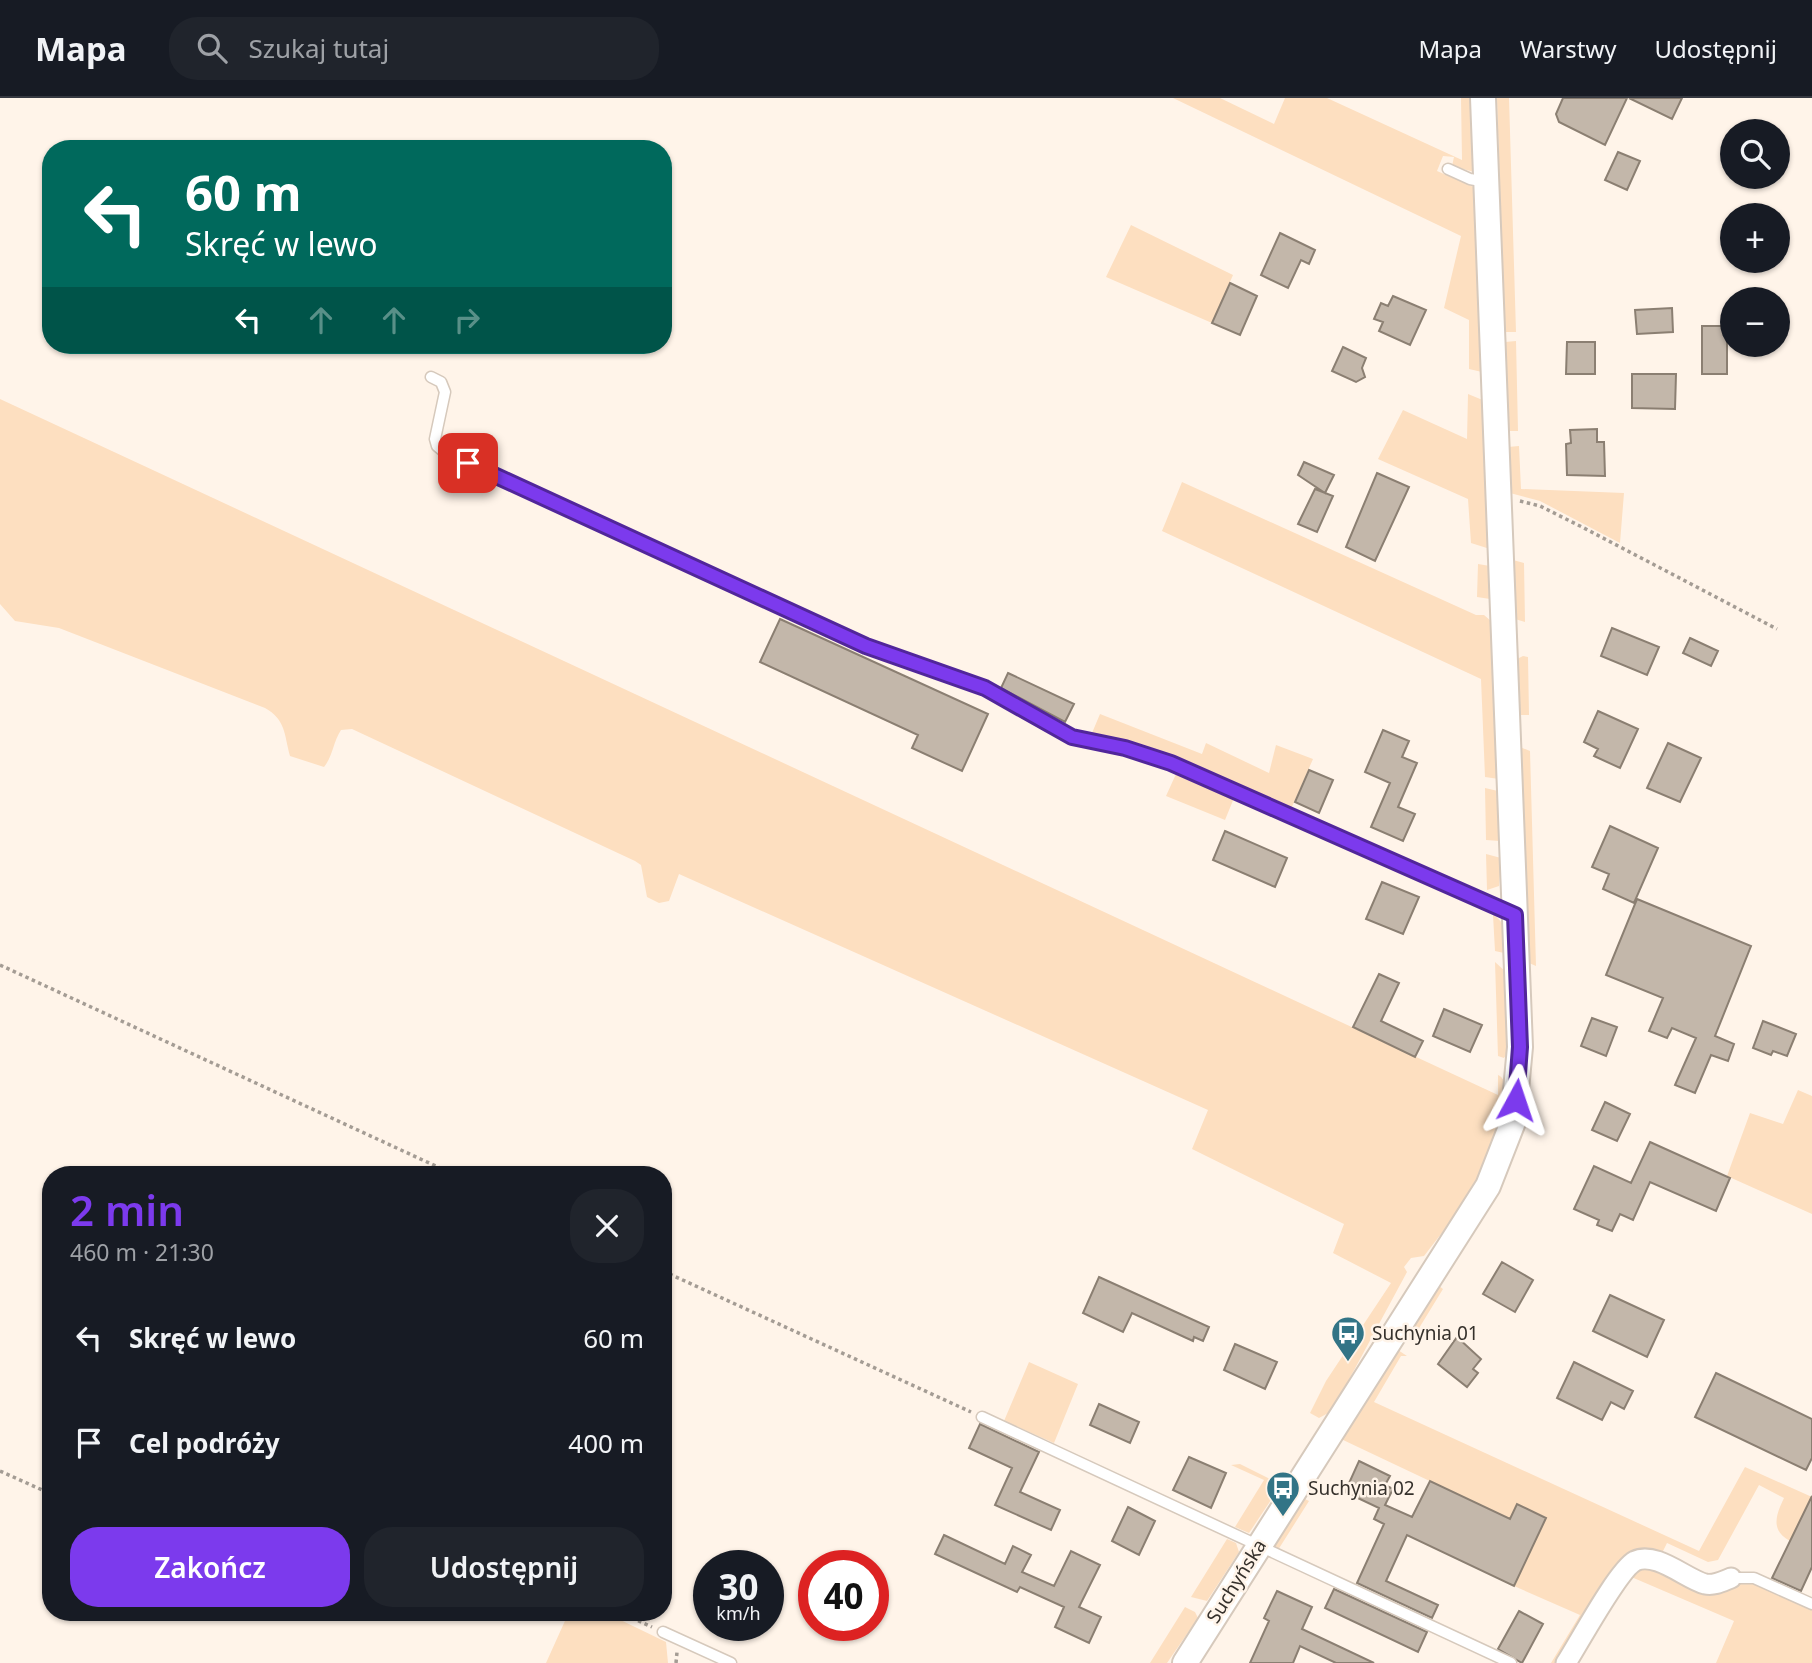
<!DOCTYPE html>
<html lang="pl">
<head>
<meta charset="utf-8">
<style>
  body { margin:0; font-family:"Noto Sans",sans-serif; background:#20242c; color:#f1f3f6; height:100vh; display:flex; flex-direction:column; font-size:26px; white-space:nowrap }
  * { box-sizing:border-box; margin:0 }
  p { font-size:23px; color:#9ea1a6 }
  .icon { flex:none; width:38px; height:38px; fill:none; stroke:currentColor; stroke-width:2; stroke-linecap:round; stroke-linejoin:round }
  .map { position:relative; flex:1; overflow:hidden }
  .panel { position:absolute; left:42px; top:1068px; width:630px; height:455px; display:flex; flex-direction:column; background:#171b24; border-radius:28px; box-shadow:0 2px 5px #0004 }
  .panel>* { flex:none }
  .banner { position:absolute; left:42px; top:42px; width:630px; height:214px; border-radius:28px; box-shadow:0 2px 5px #0004; background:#00695c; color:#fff; overflow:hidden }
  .fabs { position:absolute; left:1720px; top:21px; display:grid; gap:14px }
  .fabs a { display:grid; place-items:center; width:70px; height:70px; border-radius:50%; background:#171b24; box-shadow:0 2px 5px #0004; font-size:35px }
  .speed { position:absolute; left:693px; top:1452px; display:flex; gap:14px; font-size:35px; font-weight:700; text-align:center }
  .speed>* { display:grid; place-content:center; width:91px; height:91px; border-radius:50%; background:#171b24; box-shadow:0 2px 5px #0004; line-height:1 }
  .speed small { font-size:18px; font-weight:400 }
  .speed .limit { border:10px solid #d22; background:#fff; color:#111 }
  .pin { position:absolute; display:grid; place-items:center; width:60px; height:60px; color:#fff; margin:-30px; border-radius:14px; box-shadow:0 4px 10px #0006 }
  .me { position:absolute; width:77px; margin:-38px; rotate:5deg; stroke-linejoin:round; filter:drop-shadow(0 0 5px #0008) }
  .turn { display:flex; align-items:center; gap:24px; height:147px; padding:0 28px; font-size:32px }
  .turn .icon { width:91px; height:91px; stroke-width:2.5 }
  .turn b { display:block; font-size:49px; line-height:60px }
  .lanes { display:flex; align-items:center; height:66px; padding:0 28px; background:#0003; justify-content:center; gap:35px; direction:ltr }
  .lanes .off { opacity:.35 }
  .round { display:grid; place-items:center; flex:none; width:74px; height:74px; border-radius:28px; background:#20242c }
  .overview { display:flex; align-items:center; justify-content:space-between; height:119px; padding:0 28px }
  h1 { font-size:42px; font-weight:600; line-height:52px; color:#7c3aed }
  .primary-button { display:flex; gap:14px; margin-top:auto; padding:14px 28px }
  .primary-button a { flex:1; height:80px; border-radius:28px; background:#7c3aed; color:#fff; font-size:28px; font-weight:600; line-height:80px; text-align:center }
  .primary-button a+a { background:#20242c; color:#f1f3f6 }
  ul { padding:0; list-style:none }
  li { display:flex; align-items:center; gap:21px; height:105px; padding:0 28px }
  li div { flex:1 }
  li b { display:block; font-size:26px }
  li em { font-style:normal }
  header { display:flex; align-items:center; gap:42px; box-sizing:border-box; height:98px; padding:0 35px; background:#171b24; border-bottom:2px solid #363941 }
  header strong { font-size:33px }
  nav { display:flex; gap:38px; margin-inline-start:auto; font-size:24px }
  .search { width:490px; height:63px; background:#20242c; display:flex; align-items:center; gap:18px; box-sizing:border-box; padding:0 24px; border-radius:28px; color:#9ea1a6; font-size:26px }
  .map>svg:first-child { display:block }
  .green { fill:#fddfc0 }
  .building { fill:#c3b7aa; stroke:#8b7f72; stroke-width:2 }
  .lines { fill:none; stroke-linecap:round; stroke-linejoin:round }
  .service-casing { stroke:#d6c9bc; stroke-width:13 }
  .minor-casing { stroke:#d6c9bc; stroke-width:23 }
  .tertiary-casing { stroke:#d6c9bc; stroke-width:28 }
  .path { stroke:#a49c94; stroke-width:3.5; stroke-dasharray:3.5 3.5; stroke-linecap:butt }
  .service { stroke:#fff; stroke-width:10 }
  .minor { stroke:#fff; stroke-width:19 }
  .tertiary { stroke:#fff; stroke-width:24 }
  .route-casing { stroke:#51269a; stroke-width:18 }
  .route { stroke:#7c3aed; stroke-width:12 }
  .labels { text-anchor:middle; stroke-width:5; stroke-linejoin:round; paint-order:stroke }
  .poi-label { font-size:19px; fill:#35302b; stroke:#fff4e9; text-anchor:start }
  .street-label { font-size:19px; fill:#35302b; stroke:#fff4e9 }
</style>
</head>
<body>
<header>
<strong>Mapa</strong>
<div class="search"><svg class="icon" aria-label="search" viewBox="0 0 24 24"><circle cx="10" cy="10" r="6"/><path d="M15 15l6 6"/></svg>Szukaj tutaj</div>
<nav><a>Mapa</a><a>Warstwy</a><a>Udostępnij</a></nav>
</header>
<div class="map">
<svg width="1812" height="1565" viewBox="0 0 1812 1565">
  <rect width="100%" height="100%" fill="#fff4e9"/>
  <path class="green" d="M1173 0H1220L1274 26 1285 0H1327L1462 62 1461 0H1473L1474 74 1452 68 1454 59 1443 58 1437 73 1476 90 1482 274 1469 271V222L1444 210 1461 138Z
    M1497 0H1509L1516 234H1504Z
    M1131 127 1233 177 1212 225 1106 179Z
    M1516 243 1518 333H1507L1505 244Z
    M1468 296 1485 303 1490 451 1471 445 1468 401 1378 361 1403 312 1467 341Z
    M0 301 1498 997V977C1519 985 1492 1056 1483 1072 1468 1103 1445 1131 1424 1158L1411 1160 1404 1169 1407 1174 1332 1313 1319 1320 1310 1315 1326 1283 1391 1185 1333 1155 1344 1126 1192 1051 1208 1012 679 776 669 803 659 805 647 799 641 767 635 763 352 631 341 632C333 644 333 658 324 669L290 658C284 636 286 622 265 610L59 530 15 523 0 506Z
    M1519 348 1521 391 1624 395 1620 445 1540 403 1510 395 1508 349Z
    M1182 384 1476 517H1484L1491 523 1499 681 1485 679 1481 581 1162 433Z
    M1513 462 1524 465 1525 524 1515 521Z
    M1478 466 1490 468V501L1477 499Z
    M1523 558 1528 559 1529 617H1518L1517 561Z
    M1100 616 1202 656 1206 645 1269 675 1276 647 1313 661 1291 711 1176 660 1092 635Z
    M1520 649 1530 653 1536 868 1529 865Z
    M1176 676 1234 700 1225 722 1166 698Z
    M1485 690 1498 693 1500 743 1486 742Z
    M1486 756 1501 760 1499 788 1487 792Z
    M1493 817C1508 825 1505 840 1504 855L1495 853Z
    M1495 864 1506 874 1509 953 1504 960 1498 958Z
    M1798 992 1812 998V1116L1727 1078 1750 1015 1783 1026Z
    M1439 1188 1443 1191 1413 1240 1414 1245 1405 1239Z
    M1398 1252 1407 1258H1401L1374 1304 1699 1453 1745 1369 1812 1399 1790 1443C1770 1432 1776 1417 1784 1400L1759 1387 1718 1462 1708 1464 1667 1445 1661 1457 1649 1451 1634 1455 1557 1565H1551L1580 1517 1514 1488 1546 1419 1517 1406 1510 1421 1341 1341Z
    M1029 1264 1078 1286 1054 1345 1004 1323Z
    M1240 1366 1276 1384 1273 1399 1249 1435 1235 1429 1264 1382 1231 1367Z
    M1303 1400 1309 1403 1278 1452 1272 1449Z
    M1227 1441 1236 1445 1239 1454 1207 1503 1191 1499Z
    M1643 1469 1738 1486 1752 1485 1812 1512V1565H1716L1734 1523 1629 1478Z
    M1185 1509 1195 1514 1198 1520 1167 1565H1150Z
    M569 1514H604L666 1544 668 1565H546Z"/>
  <path class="building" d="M1563 0H1627L1605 47 1559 24 1556 16Z
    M1629 0H1682L1672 21Z
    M1618 54 1640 63 1627 92 1605 82Z
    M1280 135 1315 152 1309 166 1301 162 1288 190 1261 177Z
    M1230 185 1257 198 1240 237 1212 225Z
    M1393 198 1426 212 1410 247 1379 233 1383 224 1374 221 1381 205 1388 208Z
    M1672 210 1673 234 1637 236 1635 212Z
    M1702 228H1727V276H1702Z
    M1567 244H1595V276H1566Z
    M1343 249 1366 260 1362 270 1365 279 1356 284 1332 273Z
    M1632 276H1676L1675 311 1632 310Z
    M1597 331V344H1604L1605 378 1567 377 1566 346 1571 345 1570 332Z
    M1304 364 1334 377 1325 395 1298 377Z
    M1377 375 1409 389 1375 463 1346 449Z
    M1315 391 1333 398 1317 434 1298 426Z
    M780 521 988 616 962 673 912 650 918 637 760 564Z
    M1612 530 1659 549 1647 577 1601 558Z
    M1690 540 1718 553 1711 568 1683 555Z
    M1008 575 1074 606 1065 624 1001 590Z
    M1598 613 1638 631 1620 670 1594 658 1598 651 1584 644Z
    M1383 632 1409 643 1402 659 1417 665 1398 709 1415 716 1403 743 1371 729 1390 685 1365 674Z
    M1668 645 1701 660 1680 704 1647 690Z
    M1309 672 1333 682 1319 715 1295 704Z
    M1610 728 1658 750 1634 805 1603 791 1609 776 1592 769Z
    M1225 733 1287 760 1275 789 1213 762Z
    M1382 784 1419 799 1403 836 1366 821Z
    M1637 801 1751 848 1715 938 1734 946 1728 963 1711 957 1695 995 1675 987 1696 940 1672 930 1667 940 1649 933 1663 900 1606 877Z
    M1379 876 1399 885 1381 923 1423 943 1415 959 1353 929Z
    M1444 911 1482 927 1470 954 1433 938Z
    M1592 920 1617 929 1606 958 1581 948Z
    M1763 923 1796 936 1787 958 1773 953 1771 957 1753 950Z
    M1605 1004 1630 1016 1617 1043 1592 1032Z
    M1650 1044 1730 1080 1716 1113 1650 1084 1633 1122 1620 1116 1612 1133 1597 1127 1599 1122 1574 1111 1594 1068 1631 1085Z
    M1502 1164 1533 1182 1515 1214 1483 1196Z
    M1099 1179 1209 1229 1203 1243 1194 1239 1193 1243 1132 1215 1123 1234 1083 1215Z
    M1610 1197 1664 1222 1647 1259 1593 1233Z
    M1457 1239 1481 1261 1473 1271 1478 1275 1467 1289 1438 1266Z
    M1235 1246 1277 1264 1265 1291 1224 1272Z
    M1574 1264 1633 1293 1624 1311 1611 1304 1602 1322 1557 1300Z
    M1716 1275 1812 1321V1360L1806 1372 1695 1319Z
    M1099 1306 1139 1324 1130 1345 1090 1327Z
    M980 1326 1039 1354 1020 1394 1060 1412 1051 1432 995 1407 1012 1370 969 1350Z
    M1189 1359 1226 1375 1211 1410 1173 1392Z
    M1359 1363 1390 1378 1385 1387 1393 1391 1385 1407 1412 1419 1430 1383 1510 1421 1517 1406 1546 1420 1514 1488 1407 1437 1386 1483 1438 1507 1432 1520 1357 1485 1384 1426 1374 1421 1379 1410 1345 1394Z
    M1812 1398V1469L1801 1493 1772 1480Z
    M1128 1409 1155 1423 1139 1457 1112 1443Z
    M944 1437 1005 1466 1013 1448 1031 1457 1022 1474 1054 1488 1071 1453 1100 1467 1079 1509 1101 1519 1089 1545 1055 1529 1064 1509 1020 1489 1017 1494 935 1456Z
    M1334 1491 1427 1534 1418 1554 1325 1510Z
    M1277 1493 1312 1509 1302 1531 1374 1565H1336L1300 1548 1293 1565H1250L1269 1523 1264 1520Z
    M1519 1513 1543 1526 1522 1565 1498 1551Z"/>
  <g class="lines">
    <g class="service-casing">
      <path id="service" d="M1448 71 1470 81 1486 84
        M431 279 441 284 445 294 435 341 437 348 443 353 866 548 985 590 1072 639 1125 650 1171 665 1512 815
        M982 1319 1511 1565
        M1731 1480H1754L1812 1506
        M663 1534 731 1565"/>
    </g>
    <g class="minor-casing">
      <path id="minor" d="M1566 1565C1579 1545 1618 1472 1635 1463 1656 1453 1686 1481 1705 1486 1715 1488 1723 1483 1731 1480"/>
    </g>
    <g class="tertiary-casing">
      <path id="tertiary" d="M1185 1565 1488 1088 1513 1024 1520 949 1483 0"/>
    </g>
    <path class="path" d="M1520 403 1540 408 1582 429 1777 531
      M0 867 453 1076
      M663 1173 971 1314
      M0 1373 51 1396
      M619 1514 652 1529
      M676 1565 677 1554"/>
    <use href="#service" class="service"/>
    <use href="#minor" class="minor"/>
    <use href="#tertiary" class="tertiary"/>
  </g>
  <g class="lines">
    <g class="route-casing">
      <path id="route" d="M468 365 866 548 985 590 1072 639 1125 650 1171 665 1515 817 1520 949 1516 1002"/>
    </g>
    <use href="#route" class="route"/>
  </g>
  <defs>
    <g id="bus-pin" transform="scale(1.75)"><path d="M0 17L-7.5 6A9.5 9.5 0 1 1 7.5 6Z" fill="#327486" stroke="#fff4e9"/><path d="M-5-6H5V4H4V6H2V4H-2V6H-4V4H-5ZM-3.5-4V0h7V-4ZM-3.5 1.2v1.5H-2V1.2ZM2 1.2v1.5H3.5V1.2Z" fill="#fff"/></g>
  </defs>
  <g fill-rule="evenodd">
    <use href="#bus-pin" x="1348" y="1235"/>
    <use href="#bus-pin" x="1283" y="1390"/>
  </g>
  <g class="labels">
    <g class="poi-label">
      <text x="1372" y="1242">Suchynia 01</text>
      <text x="1308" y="1397">Suchynia 02</text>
    </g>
    <g class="street-label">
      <text transform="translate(1236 1483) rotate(-58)" y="7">Suchyńska</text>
    </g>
  </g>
</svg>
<div class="fabs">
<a><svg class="icon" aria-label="search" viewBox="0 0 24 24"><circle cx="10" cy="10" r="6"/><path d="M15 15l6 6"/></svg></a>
<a>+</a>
<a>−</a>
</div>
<div class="speed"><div>30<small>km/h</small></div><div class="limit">40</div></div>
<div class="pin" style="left:468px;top:365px;background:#d93025"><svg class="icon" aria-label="arrive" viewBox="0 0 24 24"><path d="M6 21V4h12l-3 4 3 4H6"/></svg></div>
<svg class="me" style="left:1516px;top:1002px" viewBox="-20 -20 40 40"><path d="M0-17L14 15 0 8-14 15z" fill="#7c3aed" stroke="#fff" stroke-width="4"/></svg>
<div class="banner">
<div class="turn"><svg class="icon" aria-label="left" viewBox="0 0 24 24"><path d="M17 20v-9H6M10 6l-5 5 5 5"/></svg><div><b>60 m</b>Skręć w lewo</div></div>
<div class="lanes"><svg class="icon" aria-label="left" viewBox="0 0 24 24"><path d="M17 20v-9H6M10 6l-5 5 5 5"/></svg><svg class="icon off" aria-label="ahead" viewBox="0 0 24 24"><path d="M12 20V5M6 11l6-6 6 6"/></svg><svg class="icon off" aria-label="ahead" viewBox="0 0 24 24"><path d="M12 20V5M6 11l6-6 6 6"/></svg><svg class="icon off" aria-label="right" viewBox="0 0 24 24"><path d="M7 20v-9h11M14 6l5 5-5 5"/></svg></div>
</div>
<section class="panel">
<div class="overview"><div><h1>2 min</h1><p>460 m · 21:30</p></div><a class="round"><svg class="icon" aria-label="close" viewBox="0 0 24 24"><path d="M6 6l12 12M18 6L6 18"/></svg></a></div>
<ul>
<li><svg class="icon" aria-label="left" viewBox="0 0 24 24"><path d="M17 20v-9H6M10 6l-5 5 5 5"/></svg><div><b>Skręć w lewo</b></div><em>60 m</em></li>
<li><svg class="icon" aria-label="arrive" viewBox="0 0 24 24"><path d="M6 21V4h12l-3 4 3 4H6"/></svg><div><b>Cel podróży</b></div><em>400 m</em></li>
</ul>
<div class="primary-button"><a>Zakończ</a><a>Udostępnij</a></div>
</section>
</div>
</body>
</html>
